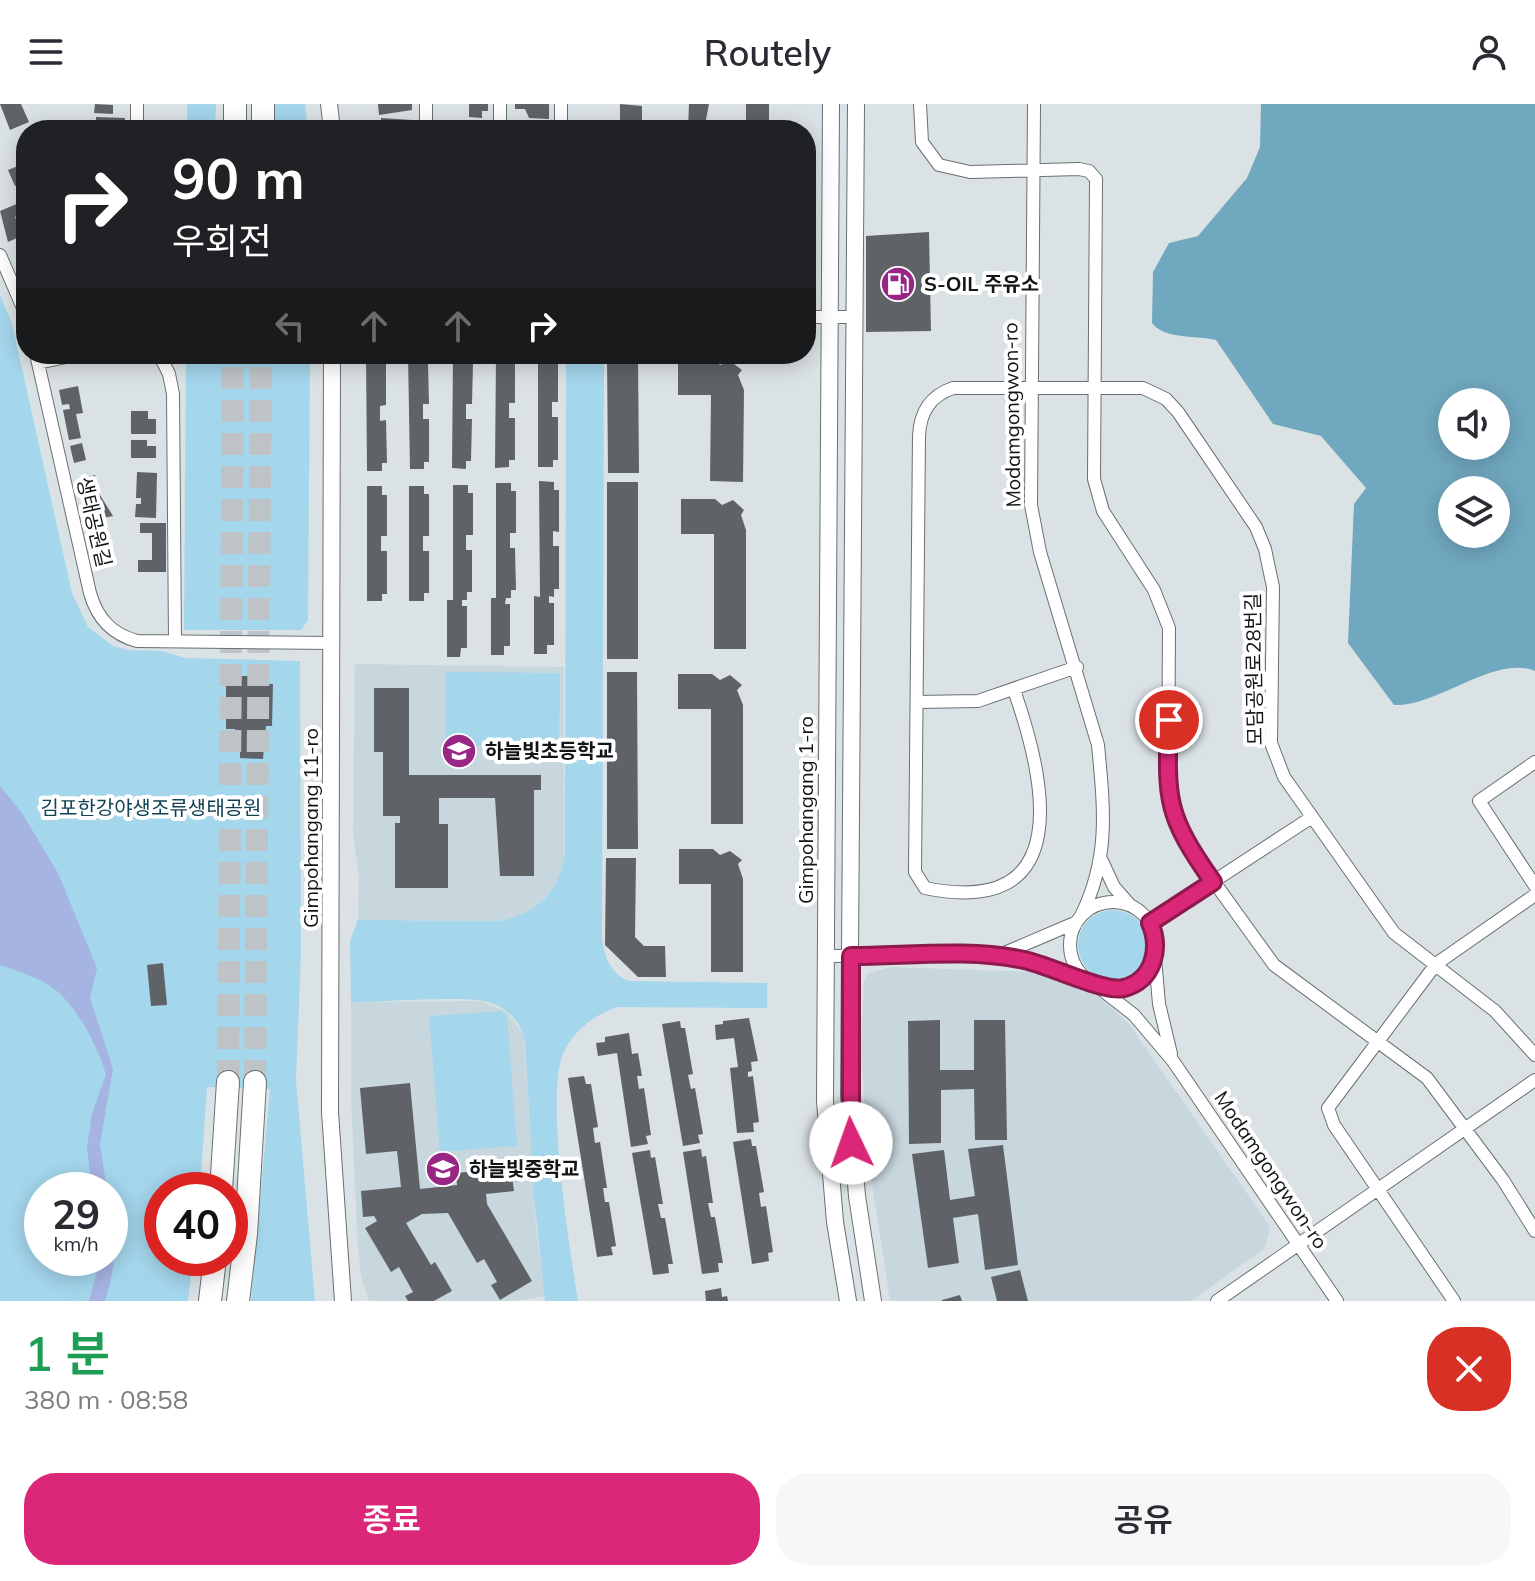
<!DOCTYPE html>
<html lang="ko">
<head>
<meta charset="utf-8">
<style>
  body { margin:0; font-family:Mulish,"Noto Sans KR",sans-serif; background:#f7f7f7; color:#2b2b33; height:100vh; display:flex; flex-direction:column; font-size:30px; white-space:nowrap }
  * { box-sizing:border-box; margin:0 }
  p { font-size:26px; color:#7c7c81 }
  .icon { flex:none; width:44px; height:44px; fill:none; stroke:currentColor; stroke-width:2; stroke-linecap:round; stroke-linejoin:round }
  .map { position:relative; height:1197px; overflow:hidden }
  .drawer { display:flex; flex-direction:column; background:#fff; flex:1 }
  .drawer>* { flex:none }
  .top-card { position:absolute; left:16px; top:16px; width:800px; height:244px; border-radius:32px; box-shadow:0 4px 20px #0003; background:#202124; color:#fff; overflow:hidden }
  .controls { position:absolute; left:1438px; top:284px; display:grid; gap:16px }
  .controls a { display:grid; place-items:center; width:72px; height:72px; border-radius:50%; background:#fff; box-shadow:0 4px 20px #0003; font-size:40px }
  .speed { position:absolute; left:24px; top:1068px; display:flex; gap:16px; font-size:40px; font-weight:700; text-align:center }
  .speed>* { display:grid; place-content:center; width:104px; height:104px; border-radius:50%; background:#fff; box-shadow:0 4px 20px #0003; line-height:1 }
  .speed small { font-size:20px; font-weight:400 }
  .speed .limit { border:12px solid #d22; background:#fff; color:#111 }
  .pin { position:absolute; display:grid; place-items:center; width:68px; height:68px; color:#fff; margin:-34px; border:4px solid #fff; border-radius:50%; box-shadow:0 2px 8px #0007 }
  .me { position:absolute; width:88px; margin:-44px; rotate:357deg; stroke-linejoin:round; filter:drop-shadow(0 0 6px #0008) }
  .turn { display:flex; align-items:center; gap:28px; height:168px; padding:0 24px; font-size:36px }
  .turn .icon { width:104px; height:104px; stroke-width:2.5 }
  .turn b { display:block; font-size:56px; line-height:68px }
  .lanes { display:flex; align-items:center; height:76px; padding:0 24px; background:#0003; justify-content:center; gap:40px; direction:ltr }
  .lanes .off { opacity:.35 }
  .round { display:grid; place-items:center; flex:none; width:84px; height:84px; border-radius:32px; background:#f7f7f7 }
  .head { display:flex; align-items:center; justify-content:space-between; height:136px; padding:0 24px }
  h1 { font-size:48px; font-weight:600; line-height:60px; color:#1e9e55 }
  .button { display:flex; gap:16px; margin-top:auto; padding:16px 24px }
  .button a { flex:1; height:92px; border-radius:32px; background:#db2777; color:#fff; font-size:32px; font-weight:600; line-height:92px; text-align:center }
  .button a+a { background:#f7f7f7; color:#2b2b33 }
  header { display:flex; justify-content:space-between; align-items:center; height:104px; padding:0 24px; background:#fff; font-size:36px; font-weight:600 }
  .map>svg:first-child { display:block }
  .built { fill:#c8d7de }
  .green { fill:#a4d6ec; fill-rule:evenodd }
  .forest { fill:#70a8bf; fill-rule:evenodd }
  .water { fill:#a5b4e2 }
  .building { fill:#5f6368 }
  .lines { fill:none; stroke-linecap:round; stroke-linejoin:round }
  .highway-tunnel { stroke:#bdc3c6; stroke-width:22; stroke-dasharray:22 11; stroke-linecap:butt }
  .street-casing { stroke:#697072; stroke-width:14 }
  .secondary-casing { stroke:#697072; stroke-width:18 }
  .highway-casing { stroke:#697072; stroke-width:24 }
  .street { stroke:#fff; stroke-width:12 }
  .secondary { stroke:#fff; stroke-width:16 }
  .highway { stroke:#fff; stroke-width:22 }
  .route-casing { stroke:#8e194d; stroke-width:20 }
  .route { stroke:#db2777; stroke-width:14 }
  .labels { text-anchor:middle; stroke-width:8; stroke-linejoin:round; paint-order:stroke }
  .poi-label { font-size:20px; font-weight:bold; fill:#121516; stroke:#fff; text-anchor:start }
  .street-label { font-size:20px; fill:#121516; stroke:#fff }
  .park-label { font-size:20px; fill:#124254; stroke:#fff }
</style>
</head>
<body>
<header><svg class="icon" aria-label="menu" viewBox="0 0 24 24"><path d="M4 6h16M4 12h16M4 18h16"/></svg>Routely<svg class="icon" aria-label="person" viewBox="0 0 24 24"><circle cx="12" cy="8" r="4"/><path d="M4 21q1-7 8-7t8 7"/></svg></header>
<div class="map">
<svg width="1535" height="1197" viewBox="0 0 1535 1197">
  <rect width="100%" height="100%" fill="#dbe2e5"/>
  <path class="built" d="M355 560 564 563V761L555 784 536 802 517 813 497 817 358 816 359 771 353 731Z
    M891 863 1030 868 1077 881 1098 892 1129 920 1262 1111 1270 1124 1265 1144 1191 1197H890L868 1053 861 946 864 877 869 869Z
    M481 897 507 908 524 931 536 1123 545 1192 517 1197H369L361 1172 357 1131 351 989V898Z"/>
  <path class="green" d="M187 0H216L215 26H187Z
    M275 0H305L308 26H274Z
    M0 191 12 220 72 489 88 523 113 542 128 546 162 547 185 554 300 557 301 849 296 976 315 1197H251L270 985 207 983 200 1086H162V1154H193L188 1197H0ZM42 1086H110V1154H42Z
    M186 250H310L308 516 301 526H184Z
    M566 250H604L602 836C605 854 611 870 629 877L767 879V904L618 903C595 910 573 927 563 950 545 993 570 1146 578 1197H545L534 1092 525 938C522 919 508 904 489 898 462 891 384 898 351 898L350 837 358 816 497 817C536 812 562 786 565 746Z
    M445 568 560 569 559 642H445Z
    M1078 841a35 35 0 1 1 70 0a35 35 0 1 1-70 0Z
    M502 907 507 912 517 1042 440 1048 429 912Z"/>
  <path class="forest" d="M1261 0H1535V567C1495 550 1437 603 1394 601L1348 539 1354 400 1366 384 1321 332 1273 320 1216 236C1197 231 1165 236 1152 219L1153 168 1169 139 1198 132 1247 74 1260 43ZM1452 298H1496V342H1452ZM1452 386H1496V430H1452Z"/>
  <path class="water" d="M0 682 22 709 58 769 97 864 90 894 113 965 100 1040 107 1086H92L87 1043 92 1010 106 970C98 942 76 901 53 884 38 873 17 867 0 861Z
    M110 1100C117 1135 116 1163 105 1197H89L101 1154H110Z"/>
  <path class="building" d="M0 0H21L29 18 10 26Z
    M95 0 113 1V10L94 9Z
    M378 0H412V6L379 11Z
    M469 0H488V7H482V14L469 13Z
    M515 0H549V15L529 14 525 5H515Z
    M620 0 642 2V26H620Z
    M689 0H709L704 26H688Z
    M746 0H769V26H746Z
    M96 13 125 14 124 26H87L88 18 96 19Z
    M381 14 412 16V26H381Z
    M18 62 25 78 15 82 8 66Z
    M19 99 23 109 15 113 19 122 26 119V130L8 138 0 107Z
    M929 128 931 227 866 228V132Z
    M424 250V259H428L429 300H423V315H429V358H424V365H410L408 251Z
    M453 250H468V258H473L472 300H466V315H472L471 357H466V365L452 364Z
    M496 250H511V257H515V299H509V314H515V356H509V363L495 364Z
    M538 250H553V257H558V298H552V313H558V356H553V363H538Z
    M366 252H381V260H386V301L380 302V317L386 316 387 359H382V367H367Z
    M607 252H638L639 369H608Z
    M678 255H713L720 261 730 257 742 266 738 271 744 286 743 378 710 377 711 291H678Z
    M78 282 83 309 76 310 81 334 69 336 63 306 70 305 69 300 62 301 59 286Z
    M131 307H148V315H156V330H131Z
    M131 336H147V342H156V354H131Z
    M82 339 86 356 74 359 70 342Z
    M137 368 157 369 156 414 135 413 136 400H141V394H136Z
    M95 371 100 391 113 412 89 417 80 375Z
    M539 377 554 378V386H559V428L553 427V442H559V485H554V493L549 492V499H554V541H547V550H534V492L540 493Z
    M607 378H638V555H607Z
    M496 379H511V387H516V429H510V444H515L516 486H511V494H506L505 500H510V542H504V551H491V494H496Z
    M453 381H468V389H473V431H466V446H472V488H467V496H462V502H467V544H461L460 553H447V496H453Z
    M367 382H382V391H387V432H381V447H387V490H382V497H367Z
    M409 382H424V390H429V432H423V447H429V489H424V497H409Z
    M681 395H715L722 401 733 396 744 406 741 411 746 426V545H714V430H681Z
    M140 419H166V468H138V456H152V429H140Z
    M607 568H637L638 745H607Z
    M678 570H712L720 576 730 571 742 581 737 586 743 601V720H711V605H678Z
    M241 572H258V580H273L272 622H266L263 655 240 654V637H235V625H226V579H241Z
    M374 584H409V671H541V686H534V772H500L495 694H439V720H448V784H395V719H400V712H383V648H374Z
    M679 745H713L720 751 730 747 742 756 738 760 743 775V868H711V780H679Z
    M606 754H636L635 833 644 842H665L666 873H638L605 841Z
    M163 859 167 901 151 902 147 861Z
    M749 914 758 957 751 958 752 967 748 968V973L753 972 759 1018 753 1019 754 1028 737 1029 730 964 738 963 734 934 716 936 715 921 723 920V917Z
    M940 916V966H974V916H1005L1007 1036H975L974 985 941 986V1039L909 1040 908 917Z
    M680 917 681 924H685L693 970 688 971 691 985 695 984 703 1030 698 1031 700 1039 683 1042 662 920Z
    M629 929 632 950 638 949 642 972H637L639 985 644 984 651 1031 646 1032 648 1040 631 1043 617 949 598 952 596 939 605 938V933Z
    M584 972 586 980H591L598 1023 593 1024 595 1039 600 1038 607 1084H603L605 1098H609L616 1142 611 1143 613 1151 597 1153 568 974Z
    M410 979 420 1085 457 1081 456 1069 511 1064 514 1087 486 1090 487 1100 532 1177 500 1196 491 1181 497 1178 484 1155 477 1159 448 1109 422 1110 406 1119 431 1161 435 1158 452 1187 434 1197H408L405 1192 413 1188 399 1163 391 1168 365 1124 377 1117 374 1112 363 1113 361 1087 401 1083 397 1047 366 1050 360 984Z
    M751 1035 752 1042H756L764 1088 759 1089 761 1103 766 1102 773 1148 768 1149 769 1157 752 1160 733 1038Z
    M1003 1041 1018 1161 985 1166 978 1110 953 1114 959 1159 928 1164 912 1050 944 1046 950 1096 975 1092 968 1045Z
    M701 1045 702 1053 706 1052 713 1099H708L711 1113H715L723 1159H718L719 1168 702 1170 683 1048Z
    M650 1046 651 1054 655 1053 663 1100H658L661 1114H665L673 1160H668L669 1169 653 1171 632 1049Z
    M1020 1166 1028 1197H997L991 1173Z
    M721 1184 722 1193 727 1192 728 1197H706L705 1187Z
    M960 1191 962 1197H942V1196Z"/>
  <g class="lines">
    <path class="highway-tunnel" d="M228 978 233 250
      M255 978 261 250"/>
    <g class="street-casing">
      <path id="street" d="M137 0V26
        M426 0V26H500V0
        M561 0V26
        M920 0 922 38 939 61 970 68 1079 65 1089 67 1096 75 1094 375 1103 407 1154 486 1169 524 1168 689 1178 724 1186 739 1274 861 1427 974 1503 1076 1535 1127
        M1034 0 1031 401 1040 448 1098 641C1104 705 1110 753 1081 812
        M0 151 26 211
        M806 213H852
        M36 250 90 489C97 514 111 530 137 537L332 539
        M159 250 169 270 173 290 175 537
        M38 259 80 250
        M1014 586C1046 677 1076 815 925 784L915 768 919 332C920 308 930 292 953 284H1143L1166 295 1178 308 1256 423 1265 445 1273 483 1271 639 1284 673 1394 829 1495 907 1535 951
        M917 598 978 597 1077 563
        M1535 658 1479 697 1535 782
        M1102 757 1114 783 1130 801
        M1070 841a43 43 0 1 1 86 0a43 43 0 1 1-86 0Z
        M1150 819 1312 713
        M1002 850 1077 818
        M826 852 999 851 1083 874
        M1155 854 1159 900 1171 950
        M1097 882 1134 911 1173 957 1337 1197
        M1217 1197 1535 976
        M1454 1197 1334 1021 1328 1004 1436 860 1535 791"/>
    </g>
    <g class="secondary-casing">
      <path id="secondary" d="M329 0 332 26
        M831 0 825 997 835 1118 848 1197
        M856 0 849 991 857 1092 873 1197
        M332 250 330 1008 343 1197"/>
    </g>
    <g class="highway-casing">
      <path id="highway" d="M235 26V0
        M263 26V0
        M221 1086 228 978
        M210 1197 215 1154
        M238 1197 246 1130 255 978"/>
    </g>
    <use href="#street" class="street"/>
    <use href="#secondary" class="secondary"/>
    <use href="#highway" class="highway"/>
  </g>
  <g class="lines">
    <g class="route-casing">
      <path id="route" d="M851 1039V852C907 852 969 844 1024 856 1049 861 1104 889 1124 884 1154 876 1161 844 1150 819L1213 778C1166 711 1166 697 1169 616"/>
    </g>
    <use href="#route" class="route"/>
  </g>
  <defs>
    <g id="fuel-disc" transform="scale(1.8)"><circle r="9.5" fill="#972685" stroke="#fff"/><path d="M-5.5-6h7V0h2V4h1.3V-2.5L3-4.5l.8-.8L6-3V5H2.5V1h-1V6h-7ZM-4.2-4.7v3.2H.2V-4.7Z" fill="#fff"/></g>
    <g id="school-disc" transform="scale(1.8)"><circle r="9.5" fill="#972685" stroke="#fff"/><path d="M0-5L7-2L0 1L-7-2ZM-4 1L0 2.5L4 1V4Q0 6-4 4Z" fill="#fff"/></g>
  </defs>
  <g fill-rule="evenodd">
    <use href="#fuel-disc" x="898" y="180"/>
    <use href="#school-disc" x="459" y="647"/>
    <use href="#school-disc" x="443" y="1065"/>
  </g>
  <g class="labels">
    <g class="poi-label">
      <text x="924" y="187">S-OIL 주유소</text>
      <text x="485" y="654">하늘빛초등학교</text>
      <text x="469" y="1072">하늘빛중학교</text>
    </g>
    <g class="street-label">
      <text transform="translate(1012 311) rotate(-91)" y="7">Modamgongwon-ro</text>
      <text transform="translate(94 418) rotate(77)" y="7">생태공원길</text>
      <text transform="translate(1254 565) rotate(-91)" y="7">모담공원로28번길</text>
      <text transform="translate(806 706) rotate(-90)" y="7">Gimpohangang 1-ro</text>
      <text transform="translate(311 724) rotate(-90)" y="7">Gimpohangang 11-ro</text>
      <text transform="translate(1271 1066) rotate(56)" y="7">Modamgongwon-ro</text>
    </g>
    <g class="park-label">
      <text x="151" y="711">김포한강야생조류생태공원</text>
    </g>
  </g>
</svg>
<div class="controls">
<a><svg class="icon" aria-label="sound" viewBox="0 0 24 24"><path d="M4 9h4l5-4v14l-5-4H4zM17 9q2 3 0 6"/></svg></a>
<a><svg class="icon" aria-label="layers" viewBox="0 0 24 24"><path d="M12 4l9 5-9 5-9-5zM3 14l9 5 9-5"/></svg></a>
</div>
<div class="speed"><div>29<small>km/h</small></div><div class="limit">40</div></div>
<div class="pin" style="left:1169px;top:616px;background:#d93025"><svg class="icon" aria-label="arrive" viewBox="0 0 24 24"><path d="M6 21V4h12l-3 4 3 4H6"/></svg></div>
<svg class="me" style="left:851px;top:1039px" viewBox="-20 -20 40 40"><circle r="19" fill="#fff"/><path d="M0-13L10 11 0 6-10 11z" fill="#db2777"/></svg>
<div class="top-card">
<div class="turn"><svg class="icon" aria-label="right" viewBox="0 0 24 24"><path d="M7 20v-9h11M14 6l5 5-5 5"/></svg><div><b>90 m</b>우회전</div></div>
<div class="lanes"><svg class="icon off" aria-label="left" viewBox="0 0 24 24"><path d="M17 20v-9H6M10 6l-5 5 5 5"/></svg><svg class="icon off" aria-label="ahead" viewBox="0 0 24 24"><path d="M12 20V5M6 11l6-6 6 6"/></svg><svg class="icon off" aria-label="ahead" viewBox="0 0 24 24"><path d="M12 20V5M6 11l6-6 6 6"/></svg><svg class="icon" aria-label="right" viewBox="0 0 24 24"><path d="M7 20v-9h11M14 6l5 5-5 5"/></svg></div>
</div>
</div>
<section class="drawer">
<div class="head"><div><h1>1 분</h1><p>380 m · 08:58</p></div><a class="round" style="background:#d93025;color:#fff"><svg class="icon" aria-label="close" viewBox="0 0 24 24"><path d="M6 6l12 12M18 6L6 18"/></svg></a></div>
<div class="button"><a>종료</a><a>공유</a></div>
</section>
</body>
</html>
